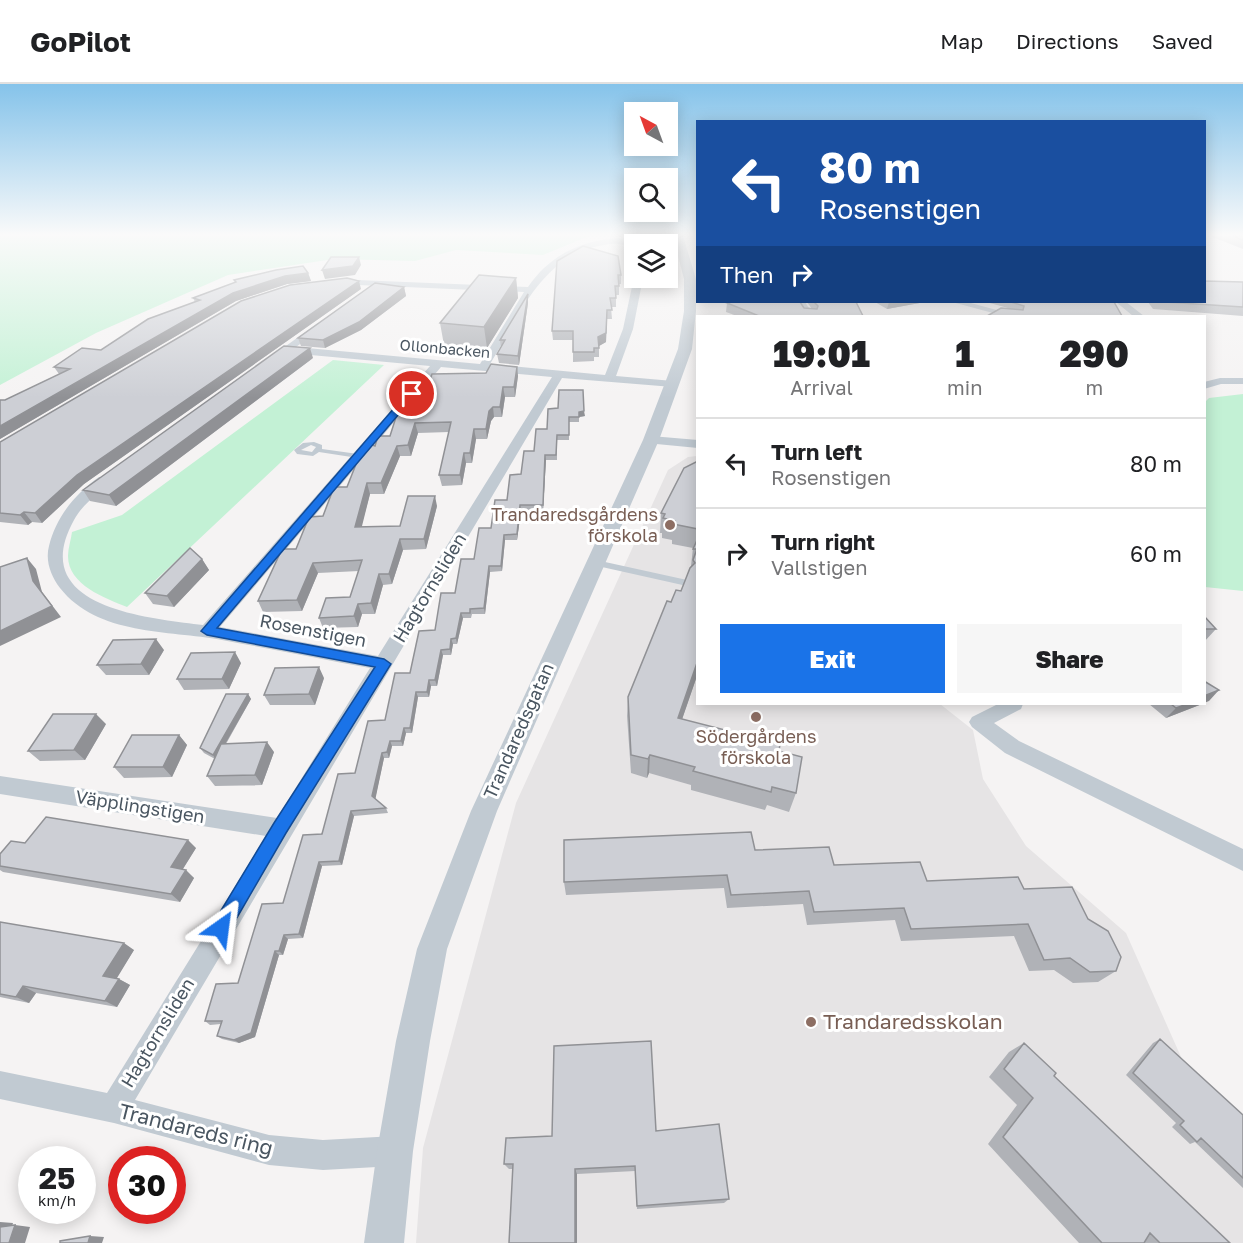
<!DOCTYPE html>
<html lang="en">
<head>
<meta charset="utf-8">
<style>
  body { margin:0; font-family:"Golos Text",sans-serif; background:#f6f6f6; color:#202124; height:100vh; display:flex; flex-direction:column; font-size:22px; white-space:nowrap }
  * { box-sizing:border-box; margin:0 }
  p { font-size:20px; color:#757577 }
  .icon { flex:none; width:33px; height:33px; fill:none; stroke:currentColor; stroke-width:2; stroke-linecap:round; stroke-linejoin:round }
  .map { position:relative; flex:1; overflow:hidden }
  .panel { position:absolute; left:696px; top:231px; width:510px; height:390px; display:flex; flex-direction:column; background:#fff; border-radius:0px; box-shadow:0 3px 15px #0003 }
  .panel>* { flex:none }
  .hud { position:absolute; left:696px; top:36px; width:510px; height:183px; border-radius:0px; box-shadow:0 3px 15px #0003; background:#1a4fa0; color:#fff; overflow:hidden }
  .needle { width:39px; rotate:319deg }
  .buttons { position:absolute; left:624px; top:18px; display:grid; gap:12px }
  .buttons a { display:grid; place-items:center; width:54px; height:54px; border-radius:0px; background:#fff; box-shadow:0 3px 15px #0003; font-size:30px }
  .speed { position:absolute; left:18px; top:1062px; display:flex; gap:12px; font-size:30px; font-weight:700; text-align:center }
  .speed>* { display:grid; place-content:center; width:78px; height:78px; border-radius:50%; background:#fff; box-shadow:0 3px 15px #0003; line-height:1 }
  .speed small { font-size:15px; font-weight:400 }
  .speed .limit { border:9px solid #d22; background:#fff; color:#111 }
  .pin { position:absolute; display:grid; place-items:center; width:51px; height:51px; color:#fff; margin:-26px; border:3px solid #fff; border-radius:50%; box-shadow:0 2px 6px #0007 }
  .me { position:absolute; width:66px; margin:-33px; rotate:31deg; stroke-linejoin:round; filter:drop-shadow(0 0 4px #0008) }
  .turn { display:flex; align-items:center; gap:21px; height:126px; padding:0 24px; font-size:27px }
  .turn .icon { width:78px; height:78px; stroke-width:2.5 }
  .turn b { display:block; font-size:42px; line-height:51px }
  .then { display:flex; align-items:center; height:57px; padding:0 24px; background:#0003; gap:12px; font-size:22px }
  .eta { display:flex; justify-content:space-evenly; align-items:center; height:102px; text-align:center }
  .eta b { font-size:36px; font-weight:800; line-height:42px }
  .cta { display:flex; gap:12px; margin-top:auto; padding:12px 24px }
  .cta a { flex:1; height:69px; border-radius:0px; background:#1a73e8; color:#fff; font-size:24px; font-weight:800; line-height:69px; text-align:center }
  .cta a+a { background:#f6f6f6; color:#202124 }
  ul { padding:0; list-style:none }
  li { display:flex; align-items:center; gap:18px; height:90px; padding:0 24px; border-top:2px solid #e0e0e0 }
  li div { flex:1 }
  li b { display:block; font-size:22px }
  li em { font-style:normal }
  header { display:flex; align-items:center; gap:36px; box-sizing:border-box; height:84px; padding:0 30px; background:#fff; border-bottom:2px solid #e0e0e0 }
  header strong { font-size:28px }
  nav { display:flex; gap:33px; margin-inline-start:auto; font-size:21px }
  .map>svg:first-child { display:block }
  .education { fill:#e6e4e5 }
  .green { fill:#c3f1d5 }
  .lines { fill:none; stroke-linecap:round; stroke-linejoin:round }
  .service { fill:#c1cad2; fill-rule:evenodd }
  .minor { fill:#c1cad2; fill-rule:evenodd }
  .tertiary { fill:#c1cad2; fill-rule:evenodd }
  .wall { fill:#b0b2b7 }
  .shaded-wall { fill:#909195 }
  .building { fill:#cdcfd5; stroke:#909195; stroke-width:1.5 }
  .route { fill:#1a73e8; stroke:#114b97; stroke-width:1.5 }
  .education-dot { fill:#8d6e63; stroke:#fff; stroke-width:2 }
  .labels { text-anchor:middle; stroke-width:6; stroke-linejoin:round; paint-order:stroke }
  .far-street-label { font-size:15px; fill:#4a5661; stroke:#fff }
  .education-label { font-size:18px; fill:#785e54; stroke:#fff; text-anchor:end }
  .street-label { font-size:18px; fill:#4a5661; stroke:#fff }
  .near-education-label { font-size:21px; fill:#785e54; stroke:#fff; text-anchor:start }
  .near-street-label { font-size:21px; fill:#4a5661; stroke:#fff }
</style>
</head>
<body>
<header>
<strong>GoPilot</strong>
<nav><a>Map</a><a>Directions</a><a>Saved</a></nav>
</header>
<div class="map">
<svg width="1243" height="1159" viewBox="0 0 1243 1159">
  <rect width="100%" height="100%" fill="#f5f3f3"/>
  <path class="education" d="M697 372 698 620H940L973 646 983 695 1026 762 1126 849 1205 1027 1243 1077V1159H416L423 1064 516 719 668 386 688 373Z"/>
  <path class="green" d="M0 152H589L543 171 456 166 415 177 334 175 228 191 96 249 0 301Z
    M333 276 384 281 127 523C105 514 68 501 68 472 68 464 71 456 72 448L122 431Z
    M1243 310V507L1205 503 1204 319 1209 314Z"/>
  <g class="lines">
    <path class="service" d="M314 358 322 361V365L358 370 361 372 358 374 319 368 313 372 297 370 294 366 303 359ZM311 361 316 363 312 368 301 366Z
      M596 476 687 496 691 499 687 502 593 481 592 479 593 477Z"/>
    <path class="minor" d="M620 154 637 160 634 164C620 158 610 159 594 163 538 178 518 235 490 280L605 291 623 245 634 193 643 194 633 245 616 292 673 297 679 300 673 303 562 294 135 1016 269 1051 323 1056 395 1052 405 1057 410 1067 405 1077 395 1082 323 1086 269 1081 114 1039 0 1015V987L107 1009 266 752 0 710V692L277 734 370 584C321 575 271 565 222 556 168 546 98 552 60 504 51 492 45 477 49 462 56 433 75 410 99 393H109L111 396C99 410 83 419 74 436 25 524 149 534 203 541L430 282 289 269 273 279 268 276 269 274 318 239 323 242 322 244 296 263 480 280 524 208 335 200 330 197 332 195 528 203C550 171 581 156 620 154ZM441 283 552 293 378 572 220 543Z
      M797 218H805L814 232H804Z
      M952 218H967L1019 232H1004Z
      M1116 218H1126L1144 232H1133Z
      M1220 294H1243V300H1221L1204 305V298Z
      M651 352 698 356V364L646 359 645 356Z
      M998 620H1023L1021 625 994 639 1019 657 1243 765V787L1005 669 972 643 969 638 972 633Z"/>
    <path class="tertiary" d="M673 152H683L696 195V227L692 265 659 356 497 727 447 865 430 957 413 1067 404 1159H364L377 1067 396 957 417 865 471 727 643 356 678 265 684 227V195Z"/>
  </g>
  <path class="wall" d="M1210 152H1243V165Z
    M557 177 621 191V200H619V211H616V223H611L612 235H607L606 258 599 262V273H594V277L573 278V256H553L552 247Z
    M308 189 311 197 287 200 236 217 0 355 5 316 59 290 54 283 101 266 195 218 193 214 235 199 234 196Z
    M516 194 518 214 487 264 444 261 440 239Z
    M1243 198V232L1153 225 1148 218H1204Z
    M404 203 406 212 361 246 325 264 301 262 298 254Z
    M361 205 84 400 42 439 32 438 28 441 0 438V358Z
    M807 218H856L863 232H737L726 228 727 219 812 225Z
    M875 218H925L887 225Z
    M986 218H1114L1122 232 1008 225V224Z
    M528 219 519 281 499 279 497 270 501 263 500 256Z
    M313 274 116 422 90 417 83 406Z
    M517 283 518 292 515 313H505L502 333H494L491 337 487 355H476L472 379H466L462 401 442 402 439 391 449 348 418 349 411 372H400L384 410H370L361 443 400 442 437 422 426 465 403 466 392 500 383 501 375 530H362L358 543 323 544 319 534 350 513 359 487 318 489 302 527 263 528 258 517 296 465 347 403 375 362 390 352 425 309 486 289Z
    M548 325 585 332 579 333V338H569V356H557V376H546L543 427H521L517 456H505L502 487 490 488 485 530H472L471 534H463L457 560H453L451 571H443L437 602H431L429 613H418L412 649H406L403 662H392L389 674H384L375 715 386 724 388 729 354 732 342 781 322 782 303 854 288 855 283 871H279L255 953 239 959 222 955 217 952 221 940 210 941 205 937 238 899 547 345Z
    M698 377V589L682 635 779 667 796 709 789 728 767 721 765 726 691 706V701L649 689 647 694 631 689 627 632 628 613 671 518 681 507 691 482 693 464 672 460V456L662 454V449H660L661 429Z
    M202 475 209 486 174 523 153 520 145 509Z
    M1204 532 1216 545 1204 558Z
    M164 566 149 591H106L97 581Z
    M241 579 229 605 184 606 177 595Z
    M324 594 315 621H270L264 611Z
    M248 610 251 615 226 660 274 668 262 701 215 702 207 692 215 675 204 669 200 664Z
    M1149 620H1202L1166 634Z
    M106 640 85 676 40 677 28 667Z
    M179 651 187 661 172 693 124 694 114 683Z
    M25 759 196 764 183 785 194 794 180 818 3 788 0 786V770Z
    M755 766 834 781 927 797 1024 805 1116 887 1098 898 1073 899 1054 886 1029 887 1014 852 901 857 895 836 807 841 803 820 727 824 724 804 566 811 564 798Z
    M0 838 134 866 116 894 119 895 130 901 117 923 36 909 29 919 0 913Z
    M1160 955 1243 1031V1104L1195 1058 1190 1060 1172 1043 1176 1039 1126 991 1153 959Z
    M1024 959 1054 992 1230 1159H1079L988 1060 1017 1021 989 993 1009 968Z
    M656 1047 729 1115 724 1119 637 1125 635 1087 577 1090V1159H509L513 1085H509L504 1080Z"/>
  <path class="shaded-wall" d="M359 173 361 181 355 191 325 195 322 186Z
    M308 189 311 197 287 200 236 217 0 355V342L233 209 285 192Z
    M516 194 518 214 487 264 484 243Z
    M359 197 361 205 84 400 42 439 35 429 77 391Z
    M404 203 406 212 361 246 325 264 323 256Z
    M528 210V219L519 281 518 272Z
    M889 218H925L887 225Z
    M607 226 606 258 599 262 598 253Z
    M310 264 313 274 116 422 109 411Z
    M517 283 518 292 515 313 514 303Z
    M503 303 505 313 502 333 500 323Z
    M493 323 494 333 491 337 487 355 486 345 489 327Z
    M584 327 585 332 579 333V328Z
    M415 339 418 349 411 372 408 361Z
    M474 345 476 355 472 379 470 369Z
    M397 362 400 372 384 410 381 399Z
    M464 369 466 379 462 401 460 391Z
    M545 371 546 376 543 427V421Z
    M367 399 370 410 359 454 355 443Z
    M435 412 437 422 426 465 424 455Z
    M520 421 521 427 517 456V450Z
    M24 428 32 438 28 441 20 431Z
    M504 451 505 456 502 487 501 482Z
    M400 455 403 466 392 500 389 490Z
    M27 474 36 485 42 508 61 533 0 562V547L33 497Z
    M202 475 209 486 174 523 167 512Z
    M313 479 318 489 302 527 297 516Z
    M489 482 490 488 485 530 484 524Z
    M379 490 383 501 375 530 371 519Z
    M358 520 362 530 358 543 354 532Z
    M461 529 463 534 457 560 456 554Z
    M156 555 164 566 149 591 141 580Z
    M451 555 453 560 451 571 450 565Z
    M441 566 443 571 437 602 435 596Z
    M235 568 241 579 229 605 222 595Z
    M698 576V589L676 653 678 634Z
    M319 583 324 594 315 621 309 610Z
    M429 596 431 602 429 613 427 608Z
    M1219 606 1209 617 1204 619V612Z
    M416 608 418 613 412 649 410 644Z
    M248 610 251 615 216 676 213 671Z
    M1187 620H1202L1166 634 1176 624Z
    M96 630 106 640 85 676 74 666Z
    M404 644 406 649 403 662 401 657Z
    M179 651 187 661 172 693 163 683Z
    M390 657 392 662 389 674 387 668Z
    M267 658 274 668 262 701 255 691Z
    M382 669 384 674 375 717 372 712Z
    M650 671 649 689 647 694 648 675Z
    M351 727 354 732 342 781 339 777Z
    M188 756 196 764 179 791 171 783Z
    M319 778 322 782 303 854 299 850Z
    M186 786 194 794 180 818 171 810Z
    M284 851 288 855 283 871 279 867Z
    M124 859 134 866 114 899 103 892Z
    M275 867 279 871 255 953 239 959 234 956Z
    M119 895 130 901 117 923 105 917Z
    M23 902 36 909 29 919 16 913Z
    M575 1085 577 1090V1159H575Z
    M0 1138 13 1139 11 1146 0 1145Z
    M15 1141 30 1143 25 1159H9Z
    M90 1152 104 1153 102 1159H88Z"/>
  <path class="building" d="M1233 152H1243V156Z
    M583 162 618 172 621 191H618L619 202H615L616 214H610L612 226H607L606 249 598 253 599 264H594V268H573V247H552L557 177Z
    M331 173H359L353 182 322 186Z
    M303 182 308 189 285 192 233 209 0 342V316H5L70 285 54 283 82 264 101 266 148 235 200 216 193 214 236 198 234 196 276 186Z
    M479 191 516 194 484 243 440 239Z
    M347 194 359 197 77 391 35 429 24 428 20 431 0 429V358L241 217 290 201Z
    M1204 197 1243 198V223L1165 218H1204Z
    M375 199 404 203 359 238 323 256 298 254Z
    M528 210 518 272 497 270 505 256H500Z
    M732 218H800L804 224 817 225 818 222 814 218H856L863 232H759L727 219Z
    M1011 218H1114L1122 232H987L1001 224 1023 226 1024 222Z
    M284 262 310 264 109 411 83 406Z
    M491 280 517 283 514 303H503L500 323H493L489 327 486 345H474L470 369H464L460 391H439L451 338 415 339 408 361 397 362 381 399H367L355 443 400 442 408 412H435L424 455H400L389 490H379L371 519 358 520 354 532 319 534 326 514 350 513 362 476 313 479 297 516 258 517 282 465H296L309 433 323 432 334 403H347L362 365 367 359 375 362 378 352H390L397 330H408L416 309H425L432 290 486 289Z
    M559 306H583L584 327 579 328V333H569V351H557L556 371H545L543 421H520L517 450 504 451 501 482H489L484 524 470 525V529H461L456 554 451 555 450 565 441 566 435 596H429L427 608H416L410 644H404L401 657H390L387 668 382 669 372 712 386 724 351 727 339 777 319 778 299 850 284 851 279 867H275L251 949 234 956 217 952 222 937H205L216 900 238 899 262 820 283 819 303 751 322 750 338 690 355 689 368 637 385 636 395 589H410L419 547 435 546 441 509H455L461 475H474L479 444H491L495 416H507L510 391 521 390 524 367H534L536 345H547L548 325 558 324Z
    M698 377V445L673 440 675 437 663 434 665 430 661 429 684 384Z
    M698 454V576L678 634 780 660 779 667 802 673 796 709 772 703 771 708 693 687 695 683 650 671 648 675 631 671 628 613 667 517 671 518 676 506 681 507 690 484 695 479 693 476 697 465H693Z
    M190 464 202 475 167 512 145 509Z
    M27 474 33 497 52 522 0 547V483Z
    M1204 532 1216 545H1204Z
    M156 555 141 580 97 581 113 556Z
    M235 568 222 595H177L191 569Z
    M319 583 309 610 264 611 275 584Z
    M1204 597 1219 606 1204 612Z
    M226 610H248L213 671 200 664Z
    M1171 620H1187L1176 624Z
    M53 630H96L74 666 28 667Z
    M132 651H179L163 683H114Z
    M267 658 255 691 207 692 221 660Z
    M46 733 188 756 171 783 186 786 171 810 0 782V770L11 757 25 759Z
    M751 748 755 766 829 763 834 781 920 778 927 797 1018 793 1024 805 1072 803 1088 835 1108 847 1121 873 1116 887 1090 888 1070 874 1044 876 1028 840 911 845 904 824 814 828 809 807 731 811 727 791 564 798V756Z
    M0 838 124 859 103 892 119 895 105 917 23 902 16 913 0 910Z
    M1160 955 1243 1031V1094L1201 1054 1197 1058 1180 1041 1184 1037 1133 989Z
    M651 957 656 1047 719 1040 729 1115 637 1122 635 1082 575 1085V1159H509L513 1080H504L506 1054 552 1052 554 962Z
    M1024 959 1056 989 1054 992 1230 1159H1160L1150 1149 1144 1159H1102L1003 1053 1033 1014 1004 985Z
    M15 1141 9 1159H0V1143Z
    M90 1152 88 1159H60V1157Z"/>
  <linearGradient id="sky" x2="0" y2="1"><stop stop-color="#85c3ea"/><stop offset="0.48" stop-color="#fafafa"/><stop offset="1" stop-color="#fafafa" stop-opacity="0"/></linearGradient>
  <rect width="1243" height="314" fill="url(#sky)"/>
  <path class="route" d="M408 308 416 310 217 544 384 575 391 580 286 749 227 851 221 854 214 851 212 844 214 838 274 739 375 583 207 551 201 547Z"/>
  <g class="education-dot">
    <circle cx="670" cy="441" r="6"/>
    <circle cx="756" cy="633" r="6"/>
    <circle cx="811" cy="938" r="6"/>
  </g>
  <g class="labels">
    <g class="far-street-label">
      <text transform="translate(445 265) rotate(5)" y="5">Ollonbacken</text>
    </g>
    <g class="education-label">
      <text x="658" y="437">Trandaredsgårdens<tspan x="658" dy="21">förskola</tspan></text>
      <text x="756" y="659" text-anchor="middle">Södergårdens<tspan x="756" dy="21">förskola</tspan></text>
    </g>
    <g class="street-label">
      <text transform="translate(430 504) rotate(-59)" y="6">Hagtornsliden</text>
      <text transform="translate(313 547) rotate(11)" y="6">Rosenstigen</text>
      <text transform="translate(519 647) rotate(-66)" y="6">Trandaredsgatan</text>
      <text transform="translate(140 723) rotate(9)" y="6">Väpplingstigen</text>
      <text transform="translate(158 949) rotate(-59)" y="6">Hagtornsliden</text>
    </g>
    <g class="near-education-label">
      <text x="823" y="945">Trandaredsskolan</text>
    </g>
    <g class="near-street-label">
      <text transform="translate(196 1046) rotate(14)" y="7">Trandareds ring</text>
    </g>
  </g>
</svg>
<div class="buttons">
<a><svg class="needle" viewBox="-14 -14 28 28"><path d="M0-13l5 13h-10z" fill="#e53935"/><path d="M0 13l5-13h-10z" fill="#757577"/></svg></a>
<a><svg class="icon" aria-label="search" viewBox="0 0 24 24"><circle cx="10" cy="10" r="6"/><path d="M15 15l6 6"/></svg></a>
<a><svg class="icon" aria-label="layers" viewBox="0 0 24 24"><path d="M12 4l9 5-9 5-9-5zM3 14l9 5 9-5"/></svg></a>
</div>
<div class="speed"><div>25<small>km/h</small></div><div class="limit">30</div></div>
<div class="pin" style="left:412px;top:310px;background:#d93025"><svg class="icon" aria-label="arrive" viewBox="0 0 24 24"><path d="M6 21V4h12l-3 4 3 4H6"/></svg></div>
<svg class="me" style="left:221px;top:844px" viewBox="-20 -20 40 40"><path d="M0-17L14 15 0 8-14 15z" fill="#1a73e8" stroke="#fff" stroke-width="4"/></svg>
<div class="hud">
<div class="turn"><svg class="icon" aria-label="left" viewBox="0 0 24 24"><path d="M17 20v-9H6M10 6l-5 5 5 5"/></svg><div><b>80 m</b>Rosenstigen</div></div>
<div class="then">Then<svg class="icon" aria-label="right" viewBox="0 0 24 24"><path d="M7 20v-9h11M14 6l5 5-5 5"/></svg></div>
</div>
<section class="panel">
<div class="eta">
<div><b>19:01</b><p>Arrival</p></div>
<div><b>1</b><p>min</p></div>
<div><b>290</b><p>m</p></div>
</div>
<ul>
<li><svg class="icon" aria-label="left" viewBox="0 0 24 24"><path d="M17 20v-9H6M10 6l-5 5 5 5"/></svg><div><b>Turn left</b><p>Rosenstigen</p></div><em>80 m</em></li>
<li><svg class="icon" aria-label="right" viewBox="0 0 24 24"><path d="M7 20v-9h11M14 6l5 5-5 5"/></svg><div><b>Turn right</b><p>Vallstigen</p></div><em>60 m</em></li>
</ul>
<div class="cta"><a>Exit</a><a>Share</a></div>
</section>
</div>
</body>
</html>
